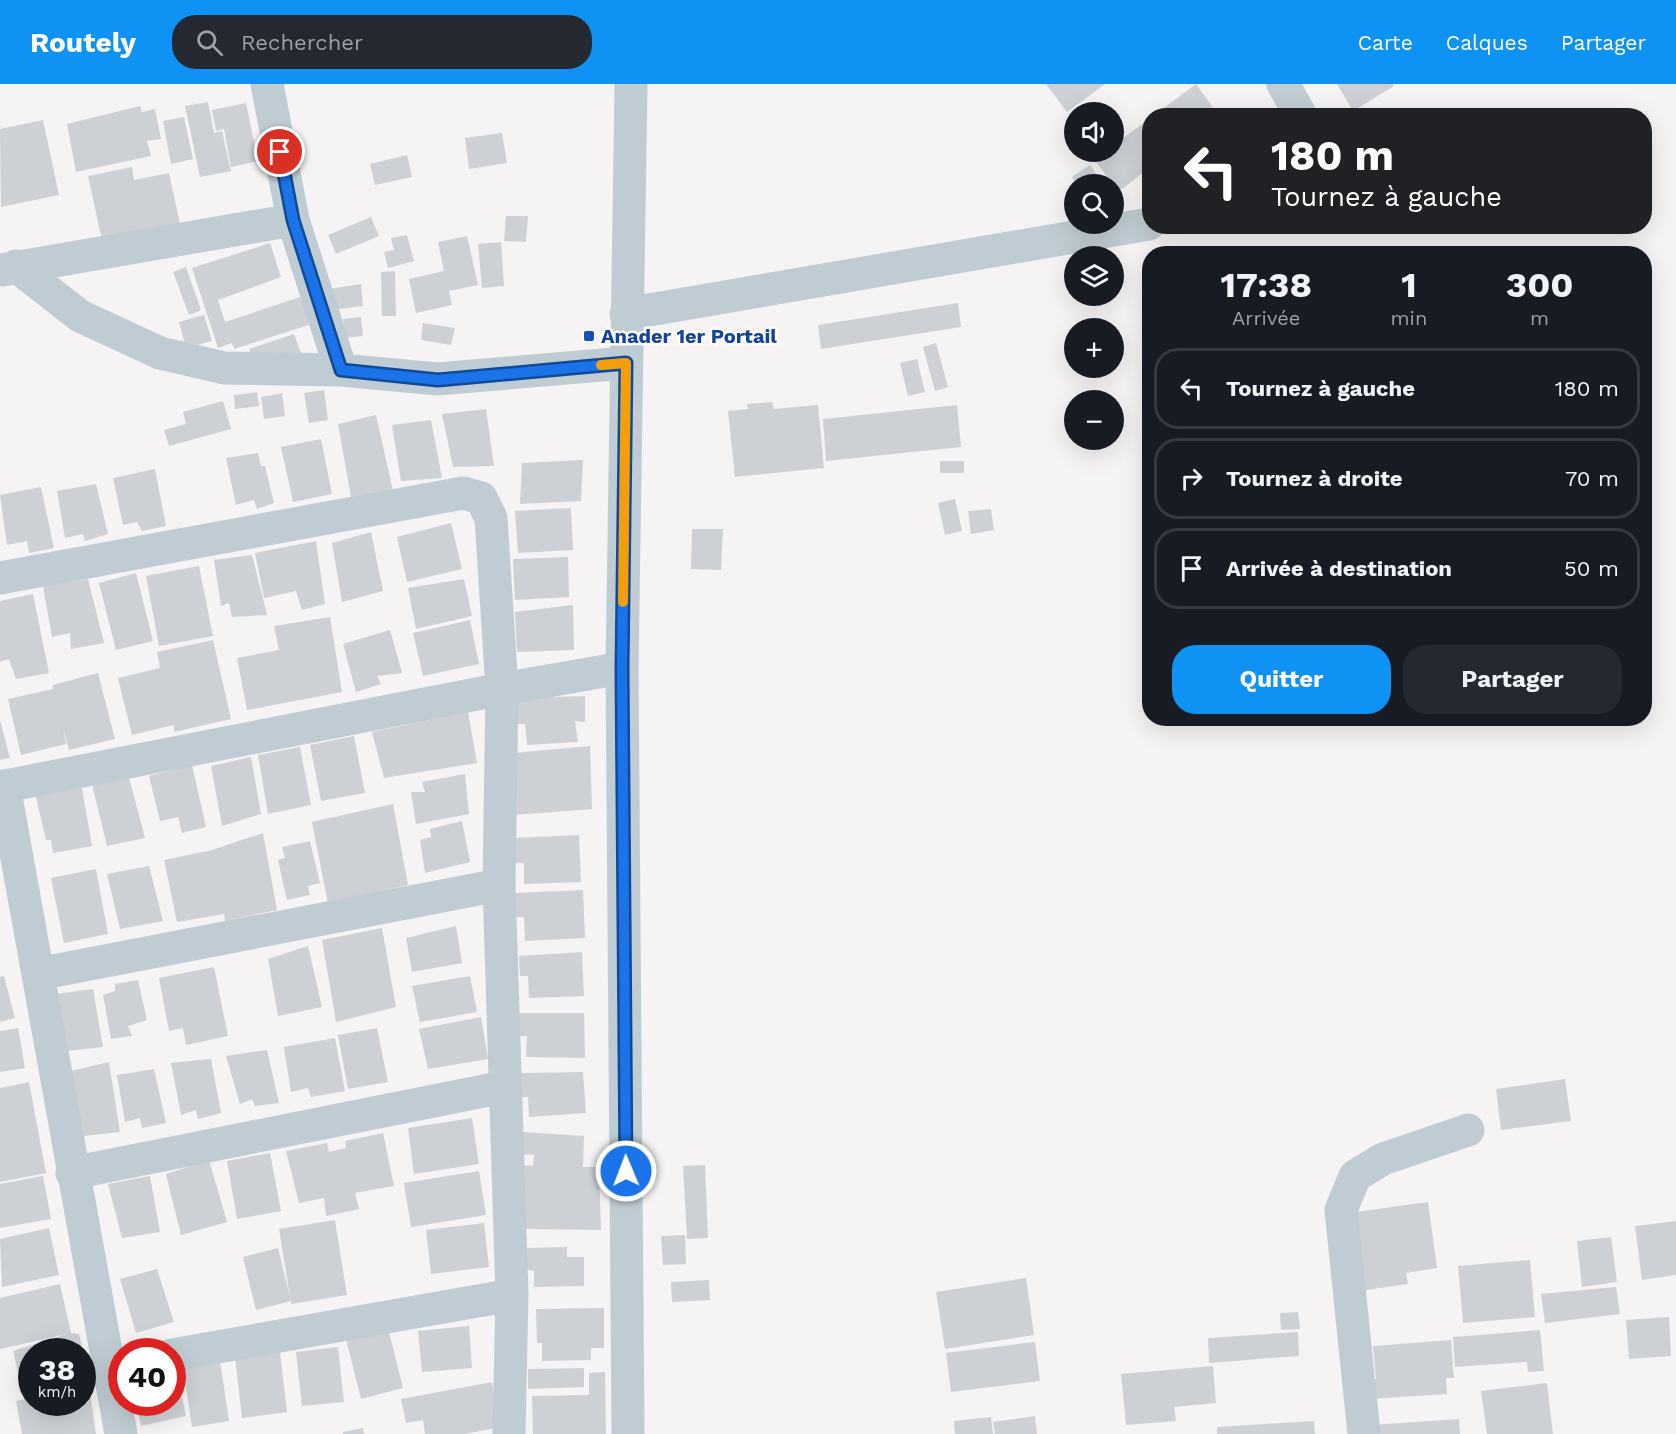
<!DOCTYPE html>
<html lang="fr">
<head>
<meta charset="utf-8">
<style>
  body { margin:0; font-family:"Work Sans",sans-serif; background:#242831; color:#f1f3f6; height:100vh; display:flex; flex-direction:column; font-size:22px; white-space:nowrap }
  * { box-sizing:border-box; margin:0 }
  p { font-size:20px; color:#9ea1a6 }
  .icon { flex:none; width:33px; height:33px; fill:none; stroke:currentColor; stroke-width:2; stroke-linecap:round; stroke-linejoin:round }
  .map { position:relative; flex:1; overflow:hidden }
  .sheet { position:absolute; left:1142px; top:162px; width:510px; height:480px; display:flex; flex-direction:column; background:#171b24; border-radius:24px; box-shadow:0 6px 24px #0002 }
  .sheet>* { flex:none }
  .banner { position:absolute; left:1142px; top:24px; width:510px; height:126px; border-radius:24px; box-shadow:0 6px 24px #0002; background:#202124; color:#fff; overflow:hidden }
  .controls { position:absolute; left:1064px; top:18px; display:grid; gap:12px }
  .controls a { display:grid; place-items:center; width:60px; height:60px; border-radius:50%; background:#171b24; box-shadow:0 6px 24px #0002; font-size:30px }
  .speed { position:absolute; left:18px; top:1254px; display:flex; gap:12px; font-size:30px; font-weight:700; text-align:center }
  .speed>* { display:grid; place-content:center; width:78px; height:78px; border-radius:50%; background:#171b24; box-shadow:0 6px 24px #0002; line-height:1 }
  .speed small { font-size:15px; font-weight:400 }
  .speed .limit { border:9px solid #d22; background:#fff; color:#111 }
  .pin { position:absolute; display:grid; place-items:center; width:51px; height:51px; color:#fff; margin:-26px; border:3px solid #fff; border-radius:50%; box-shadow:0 2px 6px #0007 }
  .me { position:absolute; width:66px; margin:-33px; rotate:359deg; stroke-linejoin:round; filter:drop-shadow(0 0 4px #0008) }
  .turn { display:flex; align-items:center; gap:21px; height:126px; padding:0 30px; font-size:27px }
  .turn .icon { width:78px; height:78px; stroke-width:2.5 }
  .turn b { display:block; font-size:42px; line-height:51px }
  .eta { display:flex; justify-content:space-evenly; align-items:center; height:102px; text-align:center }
  .eta b { font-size:36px; font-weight:700; line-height:42px }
  .cta { display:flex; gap:12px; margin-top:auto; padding:12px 30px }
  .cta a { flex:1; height:69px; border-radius:24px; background:#0e93f4; color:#fff; font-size:24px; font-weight:700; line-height:69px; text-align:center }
  .cta a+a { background:#242831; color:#f1f3f6 }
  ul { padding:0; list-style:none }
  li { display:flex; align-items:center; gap:18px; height:81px; margin:0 12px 9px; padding:0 18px; border:3px solid #363941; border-radius:24px }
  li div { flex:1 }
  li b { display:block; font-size:22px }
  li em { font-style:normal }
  header { display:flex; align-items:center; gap:36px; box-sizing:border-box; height:84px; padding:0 30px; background:#0e93f4; color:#fff }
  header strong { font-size:28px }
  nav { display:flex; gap:33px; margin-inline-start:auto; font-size:21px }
  .search { width:420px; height:54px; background:#242831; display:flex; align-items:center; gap:15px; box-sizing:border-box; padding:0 21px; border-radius:24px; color:#9ea1a6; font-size:22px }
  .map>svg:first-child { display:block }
  .building { fill:#cdd1d5 }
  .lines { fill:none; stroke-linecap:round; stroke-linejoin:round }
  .minor { stroke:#c0ccd3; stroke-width:33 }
  .tertiary { stroke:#c0ccd3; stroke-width:33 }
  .route-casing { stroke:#114b97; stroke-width:15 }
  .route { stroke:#1a73e8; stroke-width:10 }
  .slow { stroke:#f59e0b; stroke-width:10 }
  .transit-dot { fill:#1a4fb4; stroke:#fff; stroke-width:2 }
  .labels { text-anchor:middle; stroke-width:5; stroke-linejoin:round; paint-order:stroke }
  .transit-label { font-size:20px; font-weight:bold; fill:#164399; stroke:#fff; text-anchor:start }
</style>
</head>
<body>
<header>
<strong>Routely</strong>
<div class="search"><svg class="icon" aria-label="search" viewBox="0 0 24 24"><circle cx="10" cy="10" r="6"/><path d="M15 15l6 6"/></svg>Rechercher</div>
<nav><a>Carte</a><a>Calques</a><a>Partager</a></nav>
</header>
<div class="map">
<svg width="1676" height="1350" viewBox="0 0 1676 1350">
  <rect width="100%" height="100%" fill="#f5f3f3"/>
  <path class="building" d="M1046 0H1105L1067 28Z
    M1196 0 1219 32H1153Z
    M1337 0H1393L1394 2 1353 27Z
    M208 18 214 49 222 47 231 87 200 93 185 22Z
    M246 19 258 77 231 83 224 45 216 47 212 26Z
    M140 22 142 28 155 25 161 55 147 57 151 72 76 88 67 40Z
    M184 33 193 75 171 80 163 37Z
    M1149 35V84L1118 108 1094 75 1104 68H1113V61Z
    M43 36 59 111 1 123 0 45Z
    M502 49 507 79 469 85 465 54Z
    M407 71 412 93 375 101 370 80Z
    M1090 81 1103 100H1077L1072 93Z
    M132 83 134 96 169 89 180 140 102 156 88 92Z
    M506 132H528L526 158 504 157Z
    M371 133 379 152 336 170 328 151Z
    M407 151 414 177 388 184 384 168 394 166 391 154Z
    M467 152 478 201 449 207 452 221 416 229 409 195 444 187 438 158Z
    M501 158 504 202 482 204 478 160Z
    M270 159 281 193 218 216 225 238 306 211 315 239 234 265 232 259 218 264 192 184Z
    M186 183 201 226 189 231 173 188Z
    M395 187 396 232H382L381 188Z
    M361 200 363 222 332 226 329 205Z
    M958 219 961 243 821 265 818 241Z
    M204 231 212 257 186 264 179 238Z
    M361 233 363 252 345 254 343 235Z
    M423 239 455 244 451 261 421 256Z
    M294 250 301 269 256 284 249 265Z
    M936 259 948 303 935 307 923 263Z
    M917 275 925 308 908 312 900 279Z
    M324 306 328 336 309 339 304 309Z
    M257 308 259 322 235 325 234 311Z
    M282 309 285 332 264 335 261 313Z
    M223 317 231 345 169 362 164 346 186 340 183 328Z
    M772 318 774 325 818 321 824 384 735 393 728 327 748 325 747 320Z
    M957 321 961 363 826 377 823 335Z
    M486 325 494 382 453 383 442 330Z
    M376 331 393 407 351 413 338 340Z
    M431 336 442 394 401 397 392 341Z
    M321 355 332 410 293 418 281 363Z
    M258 369 261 382H265L274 419 257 425 254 416 236 421 226 374Z
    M583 376 581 417 520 420 522 379Z
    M940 377H964V389H940Z
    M155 385 166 442 142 447 137 438 123 441 113 394Z
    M96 400 108 450 85 457 83 450 65 454 57 407Z
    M41 403 54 464 29 469 27 457 7 461 0 411Z
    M955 415 962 447 945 451 938 419Z
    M571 424 573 466 518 469 515 427Z
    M991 425 994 446 971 450 968 427Z
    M451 439 462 485 407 498 397 453Z
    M692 445H723L721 486 691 485Z
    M371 448 383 507 342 518 332 459Z
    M316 457 325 520 302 526 296 507 264 514 255 469Z
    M252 471 267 531 232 533 229 519 221 522 214 476Z
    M568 473 569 513 515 516 513 475Z
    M199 482 213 552 159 562 146 492Z
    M136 489 153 557 116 566 99 499Z
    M88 495 104 559 71 565 70 549 52 553 43 502Z
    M464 495 472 532 416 545 408 504Z
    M33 510 49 589 16 595 9 575 0 578V517Z
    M573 521 574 566 517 568 515 528Z
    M330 533 342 608 247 626 237 574 279 566 274 542Z
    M470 536 479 580 423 592 413 549Z
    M390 546 402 589 377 592 381 600 356 608 343 560Z
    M213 556 231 635 174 648V641L132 651 118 594 160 584 157 568Z
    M98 589 115 655 69 666 63 644 66 660 21 671 8 615 53 605V601Z
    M585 612V638L575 637 578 658 527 661 525 640H516L512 614Z
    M468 628 477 679 384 694 372 648Z
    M0 636 10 674 0 676Z
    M354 652 365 709 321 717 310 661Z
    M590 662 592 725 514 731 513 669Z
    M300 663 311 721 268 730 258 671Z
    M251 673 261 730 222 742 211 682Z
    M192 681 206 743 182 749 178 733 160 737 149 692Z
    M127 686 145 754 107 762 91 697Z
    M465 690 469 730 416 740 411 708H425L422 698Z
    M81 699 92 762 53 769 51 756H46L35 709Z
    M393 720 408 801 328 820 312 738Z
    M462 737 470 778 425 789 420 756 431 753 430 745Z
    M263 749 277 826 225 837 224 830 177 838 164 776 212 766Z
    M579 751 581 798 524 800V779H515L514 754Z
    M310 757 320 799 308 802 310 811 287 816 278 776 285 774 282 763Z
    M149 782 163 837 120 845 107 790Z
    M96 785 108 850 64 859 51 794Z
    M583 806 585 854 525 857 524 833H516L515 809Z
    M456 842 462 879 412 888 406 854Z
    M382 844 396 923 336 938 322 856Z
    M308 862 322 923 278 932 268 875Z
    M582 868 584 912 529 914 528 892H520L519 872Z
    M214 883 228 952 186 961 183 944 169 947 159 894Z
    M4 892 15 934 0 938V893Z
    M470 892 477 928 420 938 412 902Z
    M138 896 147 936 128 942 132 952 111 955 103 911 115 907V900Z
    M93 905 103 963 66 967 55 910Z
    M519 929H584L585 974 526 973 527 952H519Z
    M481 933 488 975 428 985 419 945Z
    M18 944 25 984 0 988V947Z
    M377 944 388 998 348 1005 338 951Z
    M335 954 345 1007 311 1013 308 1004 291 1008 284 963Z
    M267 966 279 1019 255 1022 252 1015 240 1020 226 972Z
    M211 975 221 1029 198 1035 196 1026 181 1031 171 979Z
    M109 978 120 1048 76 1053 67 988Z
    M154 985 166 1039 142 1044 140 1034 125 1038 117 991Z
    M583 988 586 1029 529 1033 528 1013H521L520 989Z
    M1565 995 1571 1037 1501 1046 1496 1005Z
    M29 998 46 1089 0 1098V1004Z
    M472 1034 479 1080 414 1090 408 1044Z
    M523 1048 584 1052 583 1083H599L601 1146 526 1145 520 1081 533 1082 534 1071 523 1070Z
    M383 1049 394 1102 355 1109 359 1125 326 1132 324 1114 299 1119 286 1067 327 1059 329 1068 346 1064 345 1057Z
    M270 1069 281 1127 237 1135 227 1077Z
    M209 1076 227 1138 181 1151 166 1090Z
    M705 1081 708 1154 687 1155 683 1082Z
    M479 1087 486 1131 411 1143 404 1099Z
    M43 1092 51 1135 0 1144V1100Z
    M150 1092 160 1148 122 1154 108 1100Z
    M1428 1118 1437 1184 1406 1189 1408 1200 1359 1207 1348 1129Z
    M335 1136 347 1211 291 1220V1217L256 1226 243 1173 278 1164 290 1213 279 1145Z
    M1676 1137V1191L1642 1196 1635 1142Z
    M484 1139 489 1183 431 1190 426 1146Z
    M49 1144 59 1191 2 1203 0 1155Z
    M685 1151 686 1180 663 1181 661 1152Z
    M1611 1153 1617 1198 1582 1203 1577 1157Z
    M567 1163V1173H584V1202L534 1203V1187L524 1185V1164Z
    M1530 1176 1535 1233 1463 1239 1458 1182Z
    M157 1185 174 1238 136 1249 120 1195Z
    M1026 1194 1034 1251 945 1265 936 1208Z
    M709 1196 710 1216 672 1218 671 1198Z
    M60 1200 71 1249 79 1250 89 1291 82 1293V1268H32V1306L23 1308 13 1267 67 1250 0 1265V1214Z
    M1616 1203 1620 1230 1545 1239 1541 1210Z
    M604 1224V1264H591V1276L542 1277V1259H537L536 1225Z
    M1298 1228 1300 1245 1281 1246 1280 1229Z
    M1669 1233 1671 1272 1629 1275 1626 1236Z
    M469 1242 472 1284 422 1288 418 1247Z
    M388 1244 403 1304 361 1315 346 1255Z
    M1540 1246 1544 1287 1528 1288 1527 1278 1455 1283 1453 1253Z
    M1298 1248 1299 1272 1209 1279 1208 1254Z
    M1451 1256 1454 1294H1446L1447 1310 1369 1315 1367 1295H1376L1373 1262Z
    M1035 1258 1040 1297 951 1308 946 1269Z
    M338 1263 344 1318 302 1322 296 1268Z
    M280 1268 287 1328 242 1334 235 1273Z
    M220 1277 229 1337 192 1343 183 1283Z
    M1213 1282 1216 1319 1174 1323 1176 1337 1126 1341 1121 1290Z
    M176 1284 186 1332 141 1342 136 1318H172V1285Z
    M584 1284V1303L528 1305V1285Z
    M605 1288 606 1350H533L532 1312 589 1311V1289Z
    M492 1298 500 1343 465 1350H425L423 1336 406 1339 401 1315Z
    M1547 1299 1553 1350H1487L1481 1307Z
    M89 1301 96 1350H22L16 1317 32 1314V1318H82V1302Z
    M1035 1332 1037 1350H995L993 1338Z
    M991 1333 993 1350H955L954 1337Z
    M1459 1335 1460 1350H1373L1372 1341Z
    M1314 1337 1315 1350H1217V1343Z
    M363 1344 364 1350H343V1348Z"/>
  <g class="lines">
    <path class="minor" d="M267 0 293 136 341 286
      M1283 0 1301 32
      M16 182 80 232 160 269 224 284 341 286 438 295 626 279
      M2 186 293 136
      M626 230 1149 140
      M0 494 463 409 481 414 491 434 502 605 499 801 512 1211 509 1350
      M4 702 121 1350
      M0 703 502 605 622 584
      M38 890 499 801
      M72 1089 504 1003
      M172 1271 512 1211
      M1364 1350 1341 1126 1355 1092 1383 1075 1468 1046"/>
    <path class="tertiary" d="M628 1350 622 584 631 0"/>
  </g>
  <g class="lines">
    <g class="route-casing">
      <path id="route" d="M280 68 293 136 341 286 438 296 626 279 622 584 626 1087"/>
    </g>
    <use href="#route" class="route"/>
    <path class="slow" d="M601 281 626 279 623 518"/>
  </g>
  <rect class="transit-dot" x="583" y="246" width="12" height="12" rx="3"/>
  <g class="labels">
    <g class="transit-label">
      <text x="601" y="259">Anader 1er Portail</text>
    </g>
  </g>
</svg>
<div class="controls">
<a><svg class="icon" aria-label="sound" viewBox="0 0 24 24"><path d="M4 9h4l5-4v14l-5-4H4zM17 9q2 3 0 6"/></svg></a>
<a><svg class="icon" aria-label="search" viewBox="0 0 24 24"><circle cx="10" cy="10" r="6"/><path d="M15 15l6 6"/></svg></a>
<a><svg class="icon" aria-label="layers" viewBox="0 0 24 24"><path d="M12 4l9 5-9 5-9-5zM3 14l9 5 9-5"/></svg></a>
<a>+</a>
<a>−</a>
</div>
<div class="speed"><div>38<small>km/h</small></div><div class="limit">40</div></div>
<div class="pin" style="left:280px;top:68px;background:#d93025"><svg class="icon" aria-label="arrive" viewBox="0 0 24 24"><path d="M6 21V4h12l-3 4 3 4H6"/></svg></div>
<svg class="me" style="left:626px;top:1087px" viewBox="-20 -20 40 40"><circle r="17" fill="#1a73e8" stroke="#fff" stroke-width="3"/><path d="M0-11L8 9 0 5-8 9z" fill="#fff"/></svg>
<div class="banner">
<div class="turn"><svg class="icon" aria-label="left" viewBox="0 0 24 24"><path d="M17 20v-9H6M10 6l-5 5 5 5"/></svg><div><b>180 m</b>Tournez à gauche</div></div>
</div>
<section class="sheet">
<div class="eta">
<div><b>17:38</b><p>Arrivée</p></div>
<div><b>1</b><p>min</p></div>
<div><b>300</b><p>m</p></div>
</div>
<ul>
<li><svg class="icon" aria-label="left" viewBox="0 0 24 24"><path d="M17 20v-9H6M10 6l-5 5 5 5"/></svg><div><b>Tournez à gauche</b></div><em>180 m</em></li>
<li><svg class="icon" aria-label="right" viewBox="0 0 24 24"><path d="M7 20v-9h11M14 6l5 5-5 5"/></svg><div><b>Tournez à droite</b></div><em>70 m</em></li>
<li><svg class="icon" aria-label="arrive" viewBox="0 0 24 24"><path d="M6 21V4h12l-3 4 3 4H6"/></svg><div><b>Arrivée à destination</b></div><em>50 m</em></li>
</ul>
<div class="cta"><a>Quitter</a><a>Partager</a></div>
</section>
</div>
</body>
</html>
